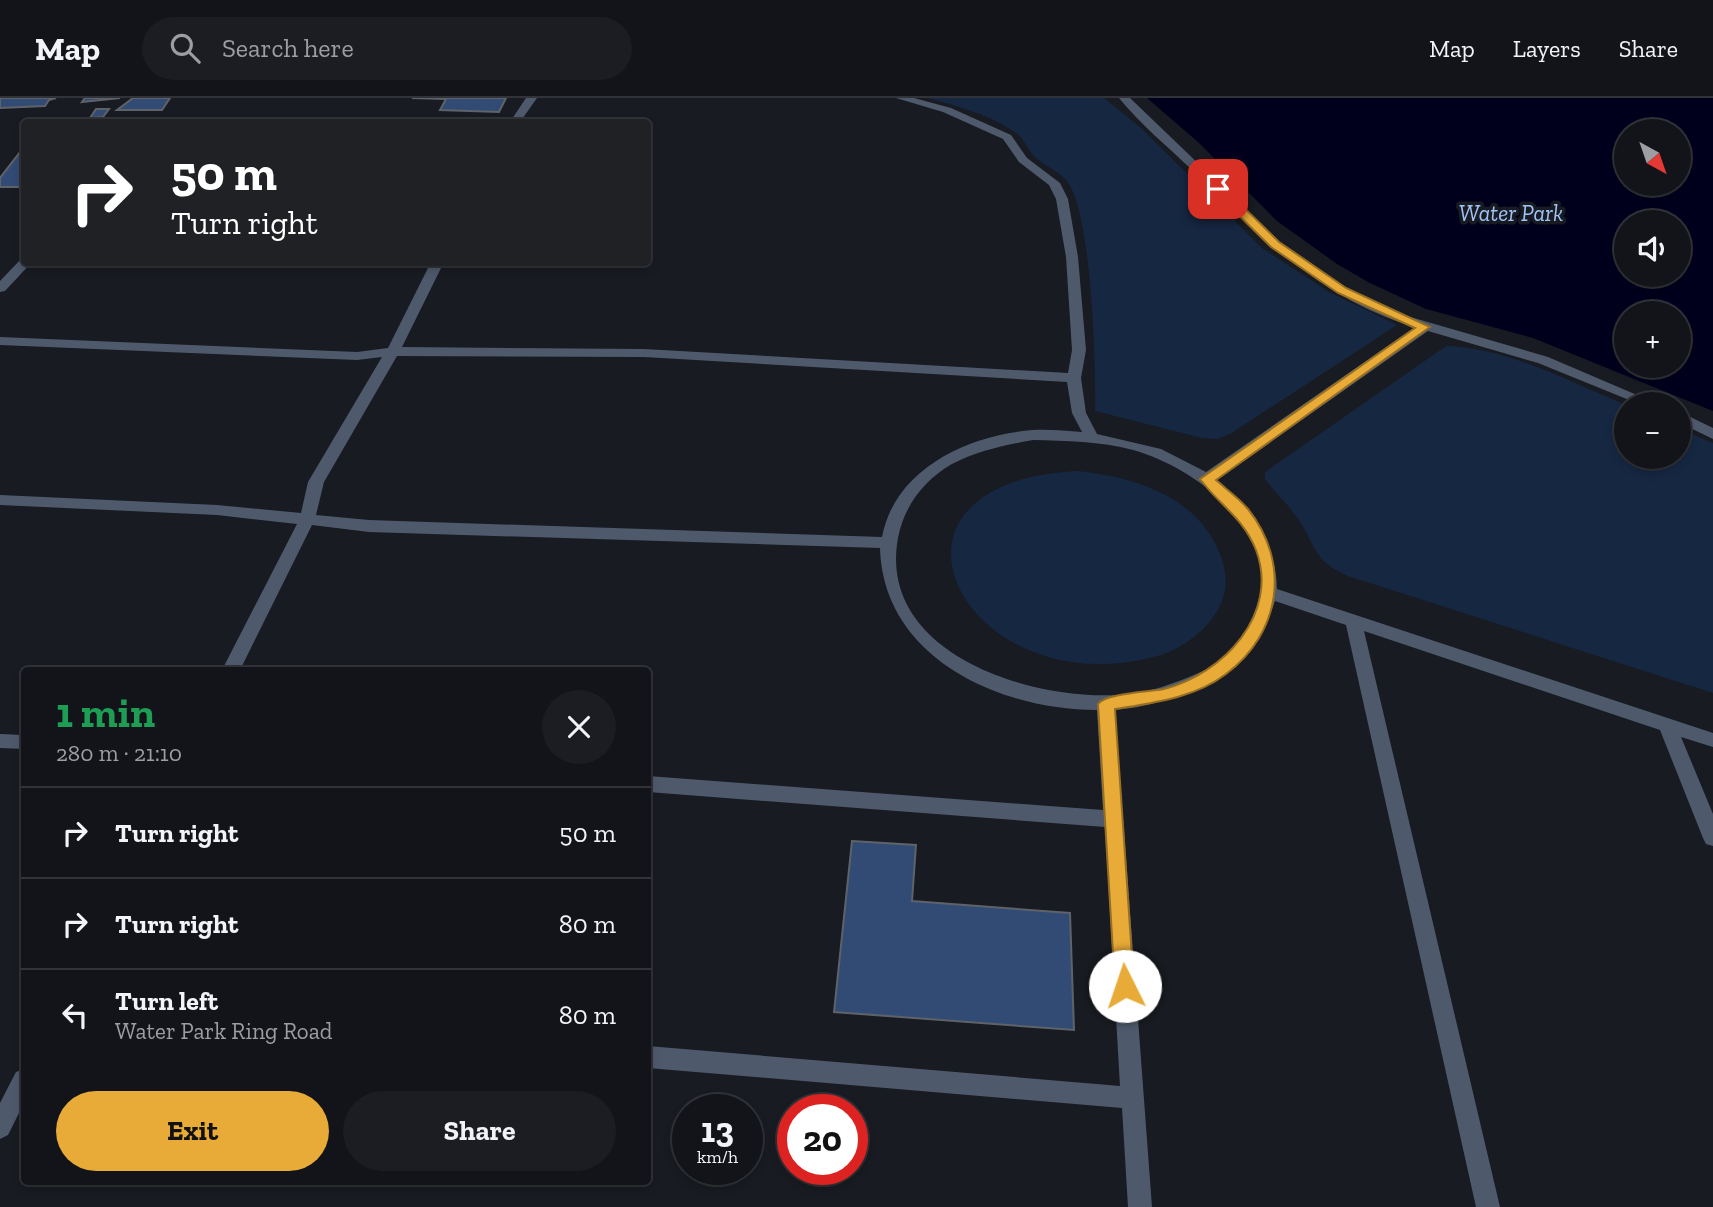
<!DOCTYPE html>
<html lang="en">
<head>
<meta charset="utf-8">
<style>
  body { margin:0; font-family:"Zilla Slab",serif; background:#1b1d22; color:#f1f3f6; height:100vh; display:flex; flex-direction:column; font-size:26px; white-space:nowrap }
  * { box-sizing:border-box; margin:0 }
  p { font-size:23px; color:#9c9ea2 }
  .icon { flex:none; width:38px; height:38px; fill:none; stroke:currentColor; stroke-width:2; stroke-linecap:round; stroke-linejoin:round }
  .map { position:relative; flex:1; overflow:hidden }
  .details { position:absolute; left:21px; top:569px; width:630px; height:518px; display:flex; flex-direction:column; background:#121419; border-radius:7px; box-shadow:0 4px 10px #0003,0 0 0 2px #313338 }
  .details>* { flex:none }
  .banner { position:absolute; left:21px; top:21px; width:630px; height:147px; border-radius:7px; box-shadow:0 4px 10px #0003,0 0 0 2px #313338; background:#202124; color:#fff; overflow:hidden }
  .needle { width:46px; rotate:140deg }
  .controls { position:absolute; left:1614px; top:21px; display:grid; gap:14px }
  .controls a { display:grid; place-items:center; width:77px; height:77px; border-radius:50%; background:#121419; box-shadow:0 4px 10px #0003,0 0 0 2px #313338; font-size:35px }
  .speed { position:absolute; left:672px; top:996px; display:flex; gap:14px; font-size:35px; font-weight:700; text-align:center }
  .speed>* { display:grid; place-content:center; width:91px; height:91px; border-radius:50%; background:#121419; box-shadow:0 4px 10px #0003,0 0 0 2px #313338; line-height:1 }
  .speed small { font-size:18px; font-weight:400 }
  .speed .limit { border:10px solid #d22; background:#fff; color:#111 }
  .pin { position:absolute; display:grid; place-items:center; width:60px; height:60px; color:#fff; margin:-30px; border-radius:14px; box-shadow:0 4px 10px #0006 }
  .me { position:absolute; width:77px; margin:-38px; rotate:356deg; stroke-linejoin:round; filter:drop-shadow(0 0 5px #0008) }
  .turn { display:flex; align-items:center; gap:24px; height:147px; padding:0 35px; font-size:32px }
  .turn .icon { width:91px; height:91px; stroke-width:2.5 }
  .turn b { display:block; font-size:49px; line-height:60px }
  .round { display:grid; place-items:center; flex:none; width:74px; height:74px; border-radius:37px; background:#1b1d22 }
  .overview { display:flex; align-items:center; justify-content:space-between; height:119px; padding:0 35px }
  h1 { font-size:42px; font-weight:800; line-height:52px; color:#1e9e55 }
  .primary-button { display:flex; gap:14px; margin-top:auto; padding:14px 35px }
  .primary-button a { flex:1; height:80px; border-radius:42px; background:#e8ab37; color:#111; font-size:28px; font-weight:800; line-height:80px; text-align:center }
  .primary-button a+a { background:#1b1d22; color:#f1f3f6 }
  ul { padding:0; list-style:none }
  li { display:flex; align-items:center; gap:21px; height:91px; padding:0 35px; border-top:2px solid #313338 }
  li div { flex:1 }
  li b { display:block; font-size:26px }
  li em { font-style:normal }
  header { display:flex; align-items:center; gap:42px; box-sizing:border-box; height:98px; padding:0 35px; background:#121419; border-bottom:2px solid #313338 }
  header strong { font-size:33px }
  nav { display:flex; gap:38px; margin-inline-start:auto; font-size:24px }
  .search { width:490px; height:63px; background:#1b1d22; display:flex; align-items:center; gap:18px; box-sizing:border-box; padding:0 24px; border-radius:38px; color:#9c9ea2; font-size:26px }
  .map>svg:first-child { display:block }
  .green { fill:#162742 }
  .water { fill:#00001d; fill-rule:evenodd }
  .building { fill:#324b74; stroke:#5e6269; stroke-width:2 }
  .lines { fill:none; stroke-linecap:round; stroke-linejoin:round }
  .minor { fill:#4e5a6c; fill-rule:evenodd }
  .route { fill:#e8ab37; stroke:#976f24; stroke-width:2 }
  .labels { text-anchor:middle; stroke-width:7; stroke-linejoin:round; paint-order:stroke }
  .far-water-label { font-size:23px; font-style:italic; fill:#a0c2f7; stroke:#181b21 }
</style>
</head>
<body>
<header>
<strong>Map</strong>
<div class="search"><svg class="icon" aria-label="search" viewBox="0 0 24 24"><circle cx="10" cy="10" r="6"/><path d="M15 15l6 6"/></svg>Search here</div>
<nav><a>Map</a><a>Layers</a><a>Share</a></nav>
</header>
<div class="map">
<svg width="1713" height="1109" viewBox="0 0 1713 1109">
  <rect width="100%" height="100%" fill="#181b21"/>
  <path class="green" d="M927 0H1104L1140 29 1262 150 1329 194 1397 227 1230 336 1217 341 1202 340 1095 313C1096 270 1092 111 1066 82 1058 73 1045 68 1036 60 1028 53 1025 41 1016 35 991 17 957 8 927 0Z
    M1446 248C1508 250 1569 283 1626 307V359H1678V330L1713 345V595L1348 478C1311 462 1317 447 1296 418 1287 405 1274 394 1265 381V374Z
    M1077 373C1133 379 1197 397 1220 456 1224 466 1227 480 1225 492 1220 522 1189 548 1161 557 966 614 847 385 1077 373Z"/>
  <path class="water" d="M1147 0H1713V313L1533 240 1426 211 1368 184 1337 166 1277 123 1198 44ZM1626 33H1678V86H1626ZM1626 124H1678V177H1626ZM1626 215H1678V268H1626Z"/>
  <path class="building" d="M0 0H56L49 2 45 8 0 10Z
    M85 0H120L82 4Z
    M133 0H170L162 12H117Z
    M412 0H506L499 14 440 12 446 1Z
    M96 11H109L103 19 90 20Z
    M101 21 99 24H41L43 22Z
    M24 49V89H0V80Z
    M852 743 916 747 912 803 1070 815 1074 932 834 914Z"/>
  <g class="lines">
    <path class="minor" d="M526 0H537L520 24H510Z
      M896 0H914L951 10 1011 37 1027 60 1060 85 1068 101 1078 159 1086 252 1081 280 1086 315 1097 336 1161 351 1206 374 1415 229C1322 202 1258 136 1191 71 1167 48 1140 26 1119 0H1130L1279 143 1347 190 1400 216 1548 259 1658 306H1639L1538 265 1428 233 1217 382C1251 411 1276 445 1277 491L1713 635V649L1681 639 1713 716V748L1706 746 1703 740 1660 632 1364 533 1500 1109H1476L1346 527 1275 503C1256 558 1233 578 1179 597 1158 605 1138 610 1115 612L1152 1109H1128L1122 1010 648 970V948L1120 988 1105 729 648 694V678L1103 712 1097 612C1000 612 883 560 880 450L369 434 312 427 240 572H222L297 426 217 417 0 407V397L217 407 301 415 308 384 382 259 357 262 0 247V239L357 254 388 250 431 164H444L402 249 644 251 1068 275 1072 252 1066 159 1056 101 1049 87 1019 64 1003 41 943 14ZM397 258 644 259 1067 284 1072 315 1082 334C1066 333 1049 331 1033 332 969 337 895 370 882 439L369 422 316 417 324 384ZM1033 342C1066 343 1100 343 1133 352 1195 369 1284 435 1256 510 1246 537 1230 561 1203 573 1176 585 1147 596 1117 597 1029 602 877 555 898 440 904 408 924 382 952 366 977 353 1005 347 1033 342Z
      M21 161H24V164H32L5 193 0 194V183Z
      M1678 313 1713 330V341L1678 324Z
      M0 636 24 637V651L0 650Z
      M24 971V1005L8 1037 0 1041V1005L16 974Z"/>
  </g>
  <path class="route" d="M1214 88H1222L1279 144 1346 190 1430 229 1216 382C1226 391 1239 400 1248 411 1291 465 1281 535 1226 576 1195 600 1152 605 1115 611L1134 888 1132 895 1125 897 1118 895 1115 888 1098 606C1105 595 1150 594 1164 591 1223 576 1280 516 1256 452 1243 419 1219 407 1200 381L1415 230 1338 195 1271 149 1214 93Z"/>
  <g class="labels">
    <g class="far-water-label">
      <text x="1511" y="123">Water Park</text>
    </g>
  </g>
</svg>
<div class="controls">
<a><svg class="needle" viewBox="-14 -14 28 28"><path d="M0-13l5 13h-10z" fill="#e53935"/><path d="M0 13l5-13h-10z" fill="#9c9ea2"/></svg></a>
<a><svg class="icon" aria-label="sound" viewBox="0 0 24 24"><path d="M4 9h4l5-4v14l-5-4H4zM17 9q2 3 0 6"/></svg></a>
<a>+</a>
<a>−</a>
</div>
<div class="speed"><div>13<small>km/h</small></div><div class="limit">20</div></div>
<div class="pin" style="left:1218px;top:91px;background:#d93025"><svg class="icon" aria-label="arrive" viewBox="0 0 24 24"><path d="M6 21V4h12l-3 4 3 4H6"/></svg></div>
<svg class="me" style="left:1125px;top:888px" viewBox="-20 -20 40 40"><circle r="19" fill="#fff"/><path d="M0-13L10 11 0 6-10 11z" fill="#e8ab37"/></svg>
<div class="banner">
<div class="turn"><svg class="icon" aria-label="right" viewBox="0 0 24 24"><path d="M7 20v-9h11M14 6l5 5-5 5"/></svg><div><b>50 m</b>Turn right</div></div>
</div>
<section class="details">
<div class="overview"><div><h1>1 min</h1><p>280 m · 21:10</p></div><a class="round"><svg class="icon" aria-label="close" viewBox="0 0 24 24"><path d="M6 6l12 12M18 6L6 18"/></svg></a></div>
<ul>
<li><svg class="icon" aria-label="right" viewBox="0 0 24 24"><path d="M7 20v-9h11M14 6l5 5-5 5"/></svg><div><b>Turn right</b></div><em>50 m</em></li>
<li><svg class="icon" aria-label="right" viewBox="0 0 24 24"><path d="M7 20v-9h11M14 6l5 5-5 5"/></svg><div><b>Turn right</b></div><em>80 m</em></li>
<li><svg class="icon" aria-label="left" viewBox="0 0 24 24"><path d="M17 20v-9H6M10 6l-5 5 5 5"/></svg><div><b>Turn left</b><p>Water Park Ring Road</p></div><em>80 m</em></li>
</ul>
<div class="primary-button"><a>Exit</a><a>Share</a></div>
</section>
</div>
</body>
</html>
